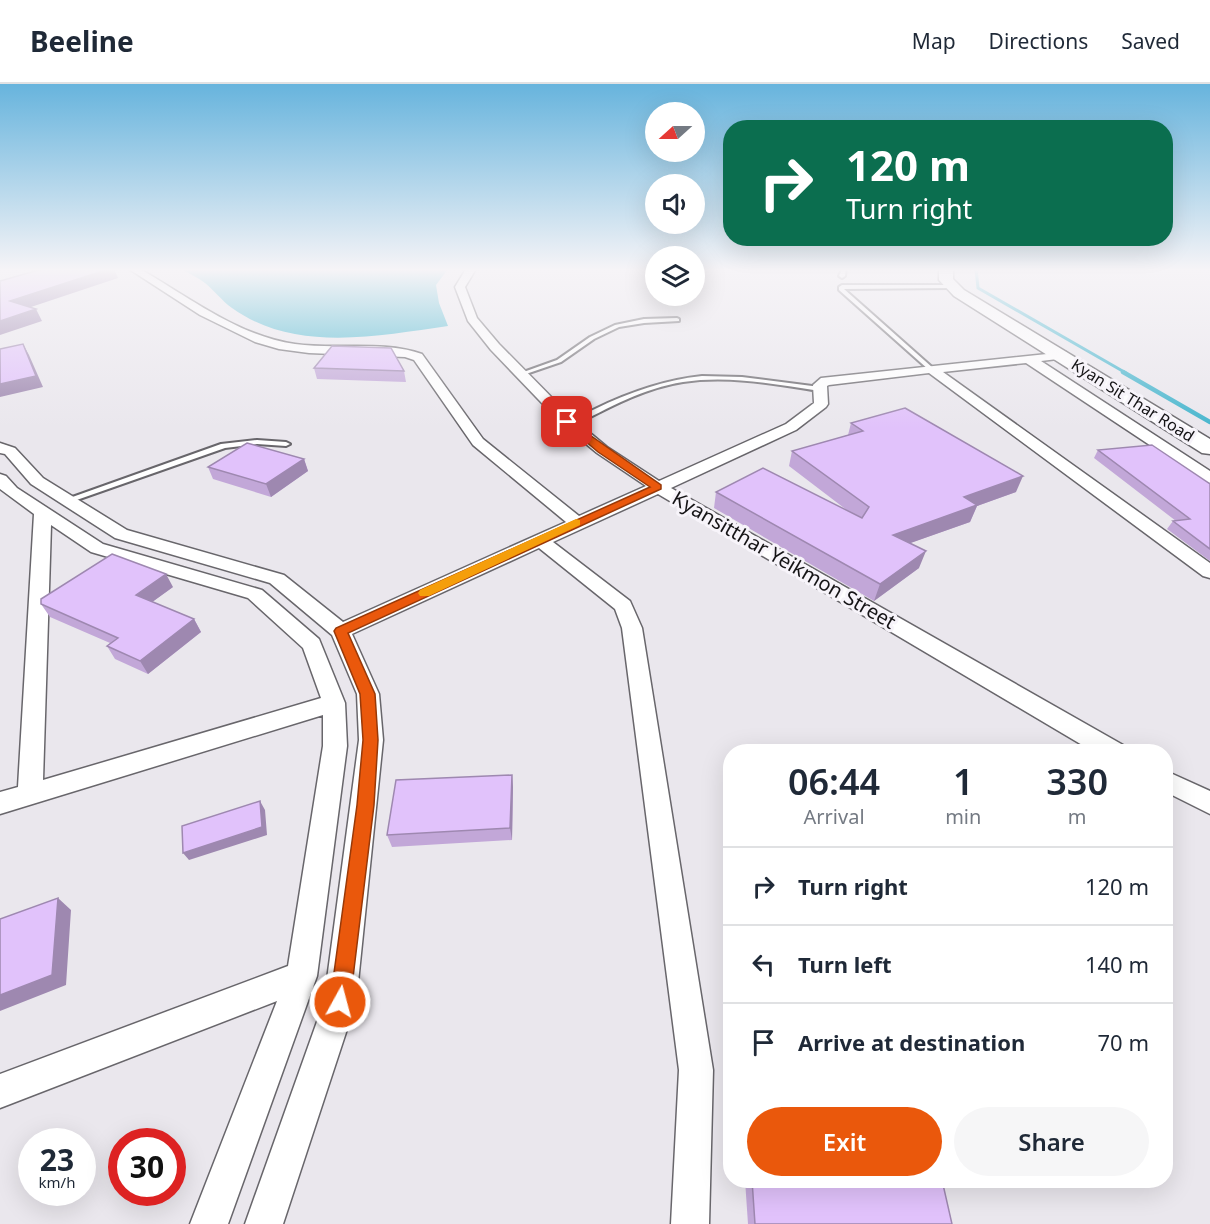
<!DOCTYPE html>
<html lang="en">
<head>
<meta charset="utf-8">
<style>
  body { margin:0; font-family:"Noto Sans",sans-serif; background:#f6f6f7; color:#1f2937; height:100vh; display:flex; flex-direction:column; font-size:22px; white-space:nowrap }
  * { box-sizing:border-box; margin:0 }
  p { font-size:20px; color:#747a83 }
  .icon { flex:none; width:33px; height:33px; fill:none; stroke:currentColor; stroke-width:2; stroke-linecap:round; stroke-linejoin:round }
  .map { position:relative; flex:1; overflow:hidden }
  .side { position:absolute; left:723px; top:660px; width:450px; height:444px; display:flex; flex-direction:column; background:#fff; border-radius:24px; box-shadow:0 6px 24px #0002 }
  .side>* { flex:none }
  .top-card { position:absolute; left:723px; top:36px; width:450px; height:126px; border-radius:24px; box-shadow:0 6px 24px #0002; background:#0b6e4f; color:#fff; overflow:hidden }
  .needle { width:39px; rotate:249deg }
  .fabs { position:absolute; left:645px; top:18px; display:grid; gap:12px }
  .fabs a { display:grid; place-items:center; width:60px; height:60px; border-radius:50%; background:#fff; box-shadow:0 6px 24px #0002; font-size:30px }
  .speed { position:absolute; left:18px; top:1044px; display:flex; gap:12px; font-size:30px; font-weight:700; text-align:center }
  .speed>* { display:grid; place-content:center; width:78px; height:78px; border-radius:50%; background:#fff; box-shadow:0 6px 24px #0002; line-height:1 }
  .speed small { font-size:15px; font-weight:400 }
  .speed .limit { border:9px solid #d22; background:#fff; color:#111 }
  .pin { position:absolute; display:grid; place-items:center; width:51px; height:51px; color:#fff; margin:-26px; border-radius:12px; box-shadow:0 3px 9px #0006 }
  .me { position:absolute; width:66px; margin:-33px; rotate:7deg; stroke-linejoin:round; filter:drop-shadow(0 0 4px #0008) }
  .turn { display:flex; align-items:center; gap:21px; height:126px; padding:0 24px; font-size:27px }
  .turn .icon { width:78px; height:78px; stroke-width:2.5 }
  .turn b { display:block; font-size:42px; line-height:51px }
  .eta { display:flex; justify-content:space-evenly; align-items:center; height:102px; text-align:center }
  .eta b { font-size:36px; font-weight:600; line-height:42px }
  .primary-button { display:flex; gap:12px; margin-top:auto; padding:12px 24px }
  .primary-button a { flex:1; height:69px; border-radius:36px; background:#ea580c; color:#fff; font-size:24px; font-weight:600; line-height:69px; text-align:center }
  .primary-button a+a { background:#f6f6f7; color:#1f2937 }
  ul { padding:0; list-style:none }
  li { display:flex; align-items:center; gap:18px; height:78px; padding:0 24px; border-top:2px solid #e0e1e3 }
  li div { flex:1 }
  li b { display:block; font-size:22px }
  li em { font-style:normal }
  header { display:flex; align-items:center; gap:36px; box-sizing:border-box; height:84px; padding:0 30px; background:#fff; border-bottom:2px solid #e0e1e3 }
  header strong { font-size:28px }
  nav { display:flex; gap:33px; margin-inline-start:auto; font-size:21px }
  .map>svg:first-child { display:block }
  .water { fill:#45b5cd }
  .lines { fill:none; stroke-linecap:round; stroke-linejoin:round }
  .stream-far1 { stroke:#45b5cd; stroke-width:3 }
  .stream { stroke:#45b5cd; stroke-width:4.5 }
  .service-casing { stroke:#68666b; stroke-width:4 }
  .minor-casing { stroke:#68666b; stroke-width:3 }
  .secondary-casing { stroke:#68666b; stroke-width:3 }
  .service { fill:#fff; fill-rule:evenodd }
  .minor { fill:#fff; fill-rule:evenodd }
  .secondary { fill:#fff; fill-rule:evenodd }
  .wall { fill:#c2a7d8 }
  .shaded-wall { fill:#9e88b0 }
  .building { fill:#e1c2fb; stroke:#9e88b0; stroke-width:1.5 }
  .route { fill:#ea580c; stroke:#983908; stroke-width:1.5 }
  .slow { fill:#f59e0b }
  .labels { text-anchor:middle; stroke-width:6; stroke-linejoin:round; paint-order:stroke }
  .far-street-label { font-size:16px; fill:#151416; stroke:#f7f4fa }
  .street-label { font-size:20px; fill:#151416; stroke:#f7f4fa }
</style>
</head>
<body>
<header>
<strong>Beeline</strong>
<nav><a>Map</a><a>Directions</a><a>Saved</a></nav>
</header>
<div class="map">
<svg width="1210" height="1140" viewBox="0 0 1210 1140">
  <rect width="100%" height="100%" fill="#eae7ed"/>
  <path class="water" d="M181 185H448L436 201 439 219 448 242C377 252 295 269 232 224 222 217 214 206 205 199 197 193 188 189 181 185Z"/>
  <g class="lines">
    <path class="stream-far1" d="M976 185 978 204 1126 289"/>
    <path class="stream" d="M1123 288 1210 338"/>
    <g class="service-casing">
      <path id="service" d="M842 185H846L845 192 842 194 839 192Z
        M842 201H952L950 204 844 205 933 284V286H929L839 206V203Z
        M677 234 679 235V237L644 239 619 243 594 255 561 278 523 291 518 290 557 276 590 253 615 241 644 235Z
        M702 292 742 293 820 303 823 305 820 307C775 300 728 291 683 298 644 304 608 324 573 342L566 340C575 334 586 329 595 325 630 308 664 296 702 292Z
        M257 356 286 358 290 360 286 362 257 360 225 364 71 418H65L64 416 221 360Z"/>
    </g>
    <g class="minor-casing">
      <path id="minor" d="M129 185H140C189 213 238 252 295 260 337 266 383 256 422 270L483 355 579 432 646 402 597 369 562 340 491 266 468 237 455 203 466 185H476L465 203 477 234 499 260 572 334 607 363 659 397 786 340 814 319 813 301 821 294 1066 268 1068 271 1066 274 1041 277 1210 387V399L1204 397 1026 279 943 288 1210 479V494L1203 492 929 289 829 301 827 302 828 320 826 323 796 346 671 404 1123 661 1127 668H1094L658 410 553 458 630 517 642 544 713 986 709 1140H671L679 986 622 544 615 525 539 464 352 550 379 610 383 656 356 918 283 1140H245L324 918 359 656 357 610 332 551 270 499 115 454 31 400 5 370 0 369V359L15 364 43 394 127 446 284 491 343 538 566 438 473 361 414 276 405 273 309 269 279 265 255 258 200 231Z
        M0 390 6 392 17 404 103 460 262 506 319 555 345 619 347 662 317 892 228 1140H190L277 917 0 1024V990L288 882 323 662V631L0 730V708L18 703 34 430 0 405ZM51 441 91 468 248 514 303 564 321 614 43 696Z
        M1166 687 1210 707V730L1166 708Z"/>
    </g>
    <g class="secondary-casing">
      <path id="secondary" d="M939 185H953V195L964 206 1210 355V370L1202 369 954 212 939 196Z"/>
    </g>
    <use href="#service" class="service"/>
    <use href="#minor" class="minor"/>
    <use href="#secondary" class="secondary"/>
  </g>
  <path class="wall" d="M314 284 404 287 406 298 317 295Z
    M851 339 1016 408 977 422 970 438 910 459 919 484 874 517 714 424 716 408 848 427 789 382 792 367 848 351Z
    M1098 366 1210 400V477L1167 445 1173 437H1176L1094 374Z
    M304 375 308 387 271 413 213 395 208 383Z
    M173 503 152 518 194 535 201 548 148 590 115 575 107 562 110 559 50 533 41 520Z
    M512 691 513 703 512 756 392 763 387 751Z
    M745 1096H942L952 1140H748Z"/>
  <path class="shaded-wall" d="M109 185H114L118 194 16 228 10 217Z
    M36 225 42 237 0 251V237Z
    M23 260 29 271 43 303 0 313V300Z
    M304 375 308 387 271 413 266 400Z
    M1023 392 1016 408 977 422 970 438 888 467 893 451 964 413Z
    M926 467 919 484 874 517 880 500Z
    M166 490 173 503 144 524 136 511Z
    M194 535 201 548 148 590 140 577Z
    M512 691 513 703 512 756 510 744Z
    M260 717 265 726 267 751 189 776 183 769Z
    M58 814 71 826 66 901 0 927V911Z"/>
  <path class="building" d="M42 185H109L10 217 36 225 0 237V197Z
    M23 260 36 292 0 300V265Z
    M332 262 391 264 404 287 314 284Z
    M905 324 1023 392 964 413 977 421 893 451 926 467 880 500 716 408 763 384 862 434 869 423 792 367 863 347 851 339Z
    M247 359 304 375 266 400 208 383Z
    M1152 361 1210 400V465L1173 437 1190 435 1098 366Z
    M112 470 166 490 136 511 194 535 140 577 107 562 118 554 41 520V515Z
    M512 691 510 744 387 751 396 696Z
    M260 717 262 743 183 769 182 742Z
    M58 814 52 891 0 911V835Z
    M752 1096H942L952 1140H755Z"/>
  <linearGradient id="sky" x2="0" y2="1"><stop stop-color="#67b4dd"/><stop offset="0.54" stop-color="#f6f4f7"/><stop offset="1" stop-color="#f6f4f7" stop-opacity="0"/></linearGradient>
  <rect width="1210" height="344" fill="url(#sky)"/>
  <path class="route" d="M567 335 661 401V405L348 549 375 610 378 656 374 721 350 918 347 925 340 928 333 925 330 918 357 721 363 656 360 610 334 547 336 544 650 403 598 368 564 339 563 338Z"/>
  <path class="slow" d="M576 435 580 436V441L429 512H420L418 509 420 506Z"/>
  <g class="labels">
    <g class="far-street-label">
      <text transform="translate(1133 316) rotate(32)" y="6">Kyan Sit Thar Road</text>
    </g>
    <g class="street-label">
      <text transform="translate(784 476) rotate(30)" y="7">Kyansitthar Yeikmon Street</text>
    </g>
  </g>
</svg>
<div class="fabs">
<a><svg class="needle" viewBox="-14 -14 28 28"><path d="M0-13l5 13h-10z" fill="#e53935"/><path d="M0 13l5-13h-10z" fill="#747a83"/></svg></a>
<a><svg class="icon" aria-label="sound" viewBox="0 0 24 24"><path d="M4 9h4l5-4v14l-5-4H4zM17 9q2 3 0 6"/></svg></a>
<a><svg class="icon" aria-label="layers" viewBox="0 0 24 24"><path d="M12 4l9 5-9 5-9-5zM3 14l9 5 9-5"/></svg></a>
</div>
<div class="speed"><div>23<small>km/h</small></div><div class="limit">30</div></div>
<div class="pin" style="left:567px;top:338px;background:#d93025"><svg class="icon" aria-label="arrive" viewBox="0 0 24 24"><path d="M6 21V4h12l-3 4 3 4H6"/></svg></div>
<svg class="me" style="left:340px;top:918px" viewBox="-20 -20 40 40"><circle r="17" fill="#ea580c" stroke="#fff" stroke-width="3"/><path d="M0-11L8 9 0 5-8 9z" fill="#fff"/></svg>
<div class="top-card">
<div class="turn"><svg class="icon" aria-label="right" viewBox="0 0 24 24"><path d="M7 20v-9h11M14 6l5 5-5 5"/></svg><div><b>120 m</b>Turn right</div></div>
</div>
<section class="side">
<div class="eta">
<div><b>06:44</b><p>Arrival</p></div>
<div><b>1</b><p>min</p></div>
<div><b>330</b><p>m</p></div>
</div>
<ul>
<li><svg class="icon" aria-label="right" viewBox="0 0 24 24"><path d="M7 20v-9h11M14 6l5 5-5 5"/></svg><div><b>Turn right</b></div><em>120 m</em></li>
<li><svg class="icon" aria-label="left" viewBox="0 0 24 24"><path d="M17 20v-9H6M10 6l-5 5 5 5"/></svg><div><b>Turn left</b></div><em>140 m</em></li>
<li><svg class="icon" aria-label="arrive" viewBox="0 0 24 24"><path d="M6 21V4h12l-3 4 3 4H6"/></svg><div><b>Arrive at destination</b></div><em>70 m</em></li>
</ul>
<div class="primary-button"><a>Exit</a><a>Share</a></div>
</section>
</div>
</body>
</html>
